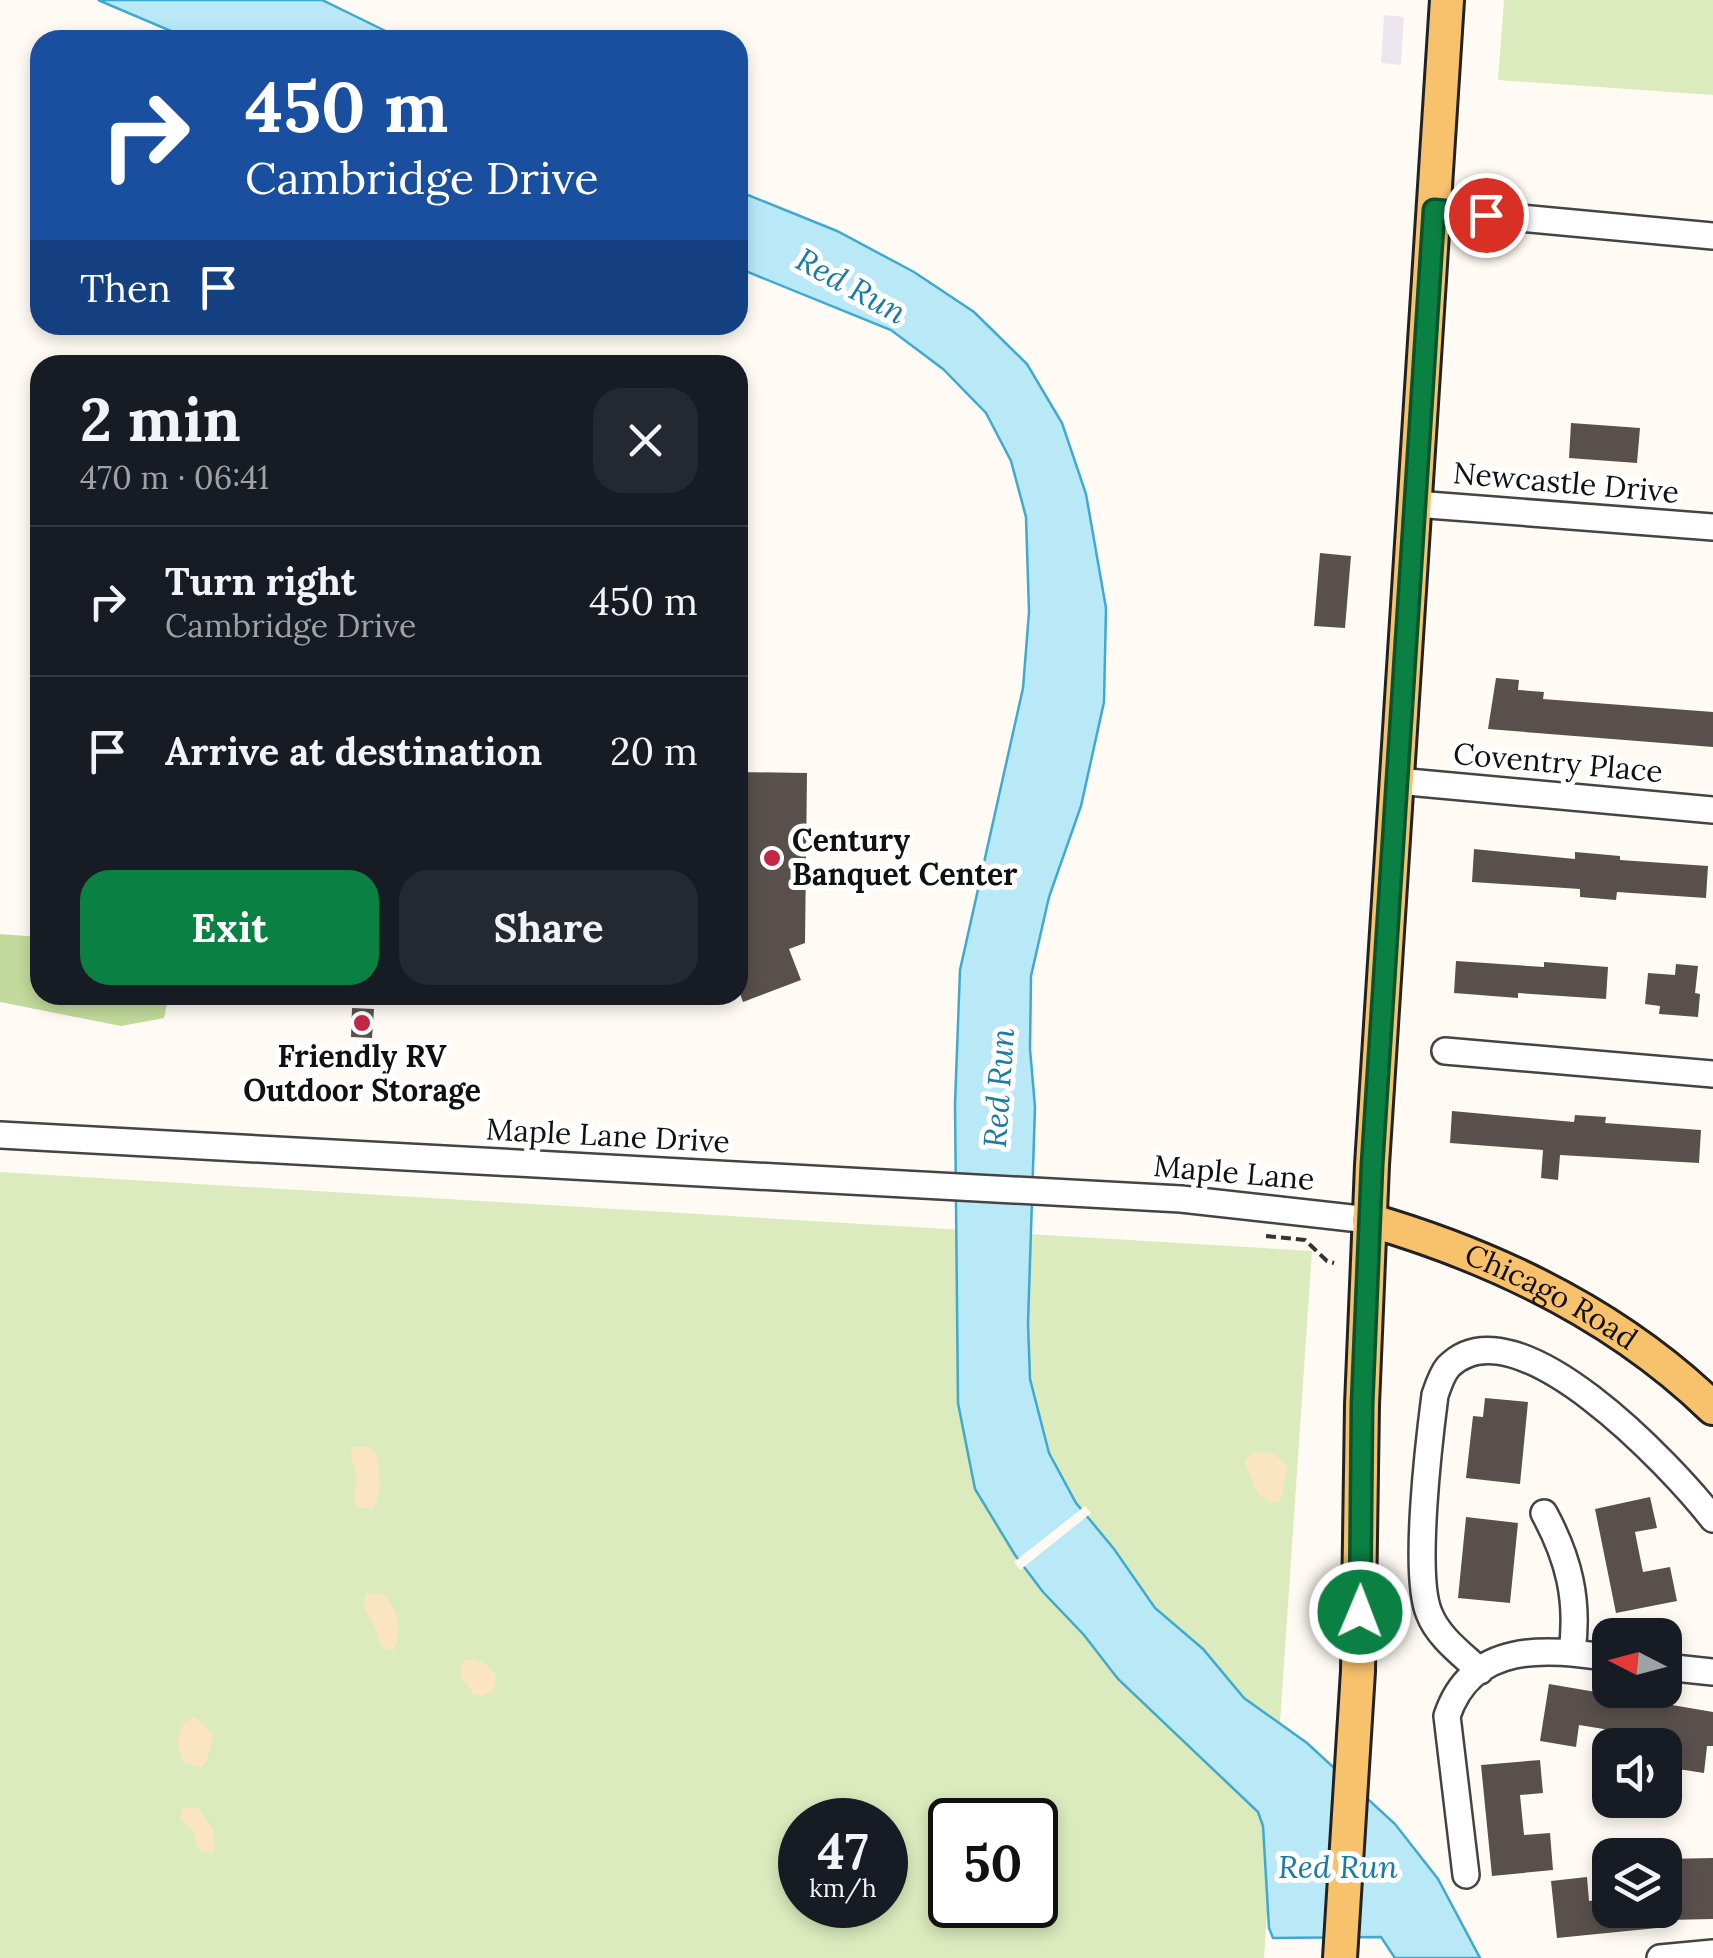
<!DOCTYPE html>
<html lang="en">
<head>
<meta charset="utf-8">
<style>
  body { margin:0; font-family:Lora,serif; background:#242831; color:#f1f3f6; height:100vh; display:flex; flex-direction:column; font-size:38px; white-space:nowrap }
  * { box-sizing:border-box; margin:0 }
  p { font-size:32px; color:#9ea1a6 }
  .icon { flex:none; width:55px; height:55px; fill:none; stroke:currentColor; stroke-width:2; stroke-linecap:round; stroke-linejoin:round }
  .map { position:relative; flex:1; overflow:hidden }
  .sheet { position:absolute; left:30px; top:355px; width:718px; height:650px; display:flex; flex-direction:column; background:#171b24; border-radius:30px; box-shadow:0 5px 15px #0003 }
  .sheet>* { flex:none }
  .guide { position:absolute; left:30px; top:30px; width:718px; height:305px; border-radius:30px; box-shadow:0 5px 15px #0003; background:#1a4fa0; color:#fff; overflow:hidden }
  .needle { width:65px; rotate:276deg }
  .tools { position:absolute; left:1592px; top:1618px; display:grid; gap:20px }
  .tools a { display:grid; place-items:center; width:90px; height:90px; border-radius:20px; background:#171b24; box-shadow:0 5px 15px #0003; font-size:50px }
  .speed { position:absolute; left:778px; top:1798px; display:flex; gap:20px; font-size:50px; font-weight:700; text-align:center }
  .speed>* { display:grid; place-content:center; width:130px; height:130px; border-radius:50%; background:#171b24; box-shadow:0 5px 15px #0003; line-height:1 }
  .speed small { font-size:25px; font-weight:400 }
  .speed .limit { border:5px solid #111; border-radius:15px; background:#fff; color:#111 }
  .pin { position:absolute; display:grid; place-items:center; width:85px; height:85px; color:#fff; margin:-42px; border:5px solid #fff; border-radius:50%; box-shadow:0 2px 10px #0007 }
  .me { position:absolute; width:110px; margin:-55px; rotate:1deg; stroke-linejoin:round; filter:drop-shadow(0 0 8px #0008) }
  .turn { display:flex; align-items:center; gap:35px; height:210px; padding:0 50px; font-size:45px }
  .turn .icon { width:130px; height:130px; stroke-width:2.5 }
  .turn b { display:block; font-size:70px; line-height:85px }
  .then { display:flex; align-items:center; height:95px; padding:0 50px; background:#0003; gap:20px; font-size:38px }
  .round { display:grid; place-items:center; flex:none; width:105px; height:105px; border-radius:30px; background:#242831 }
  .summary { display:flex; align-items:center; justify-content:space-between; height:170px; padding:0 50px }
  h1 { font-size:60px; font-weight:700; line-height:75px }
  .action { display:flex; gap:20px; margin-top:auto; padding:20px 50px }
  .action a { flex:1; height:115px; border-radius:30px; background:#0b8043; color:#fff; font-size:40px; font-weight:700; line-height:115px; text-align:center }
  .action a+a { background:#242831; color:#f1f3f6 }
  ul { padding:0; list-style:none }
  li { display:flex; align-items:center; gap:30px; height:150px; padding:0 50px; border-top:2px solid #363941 }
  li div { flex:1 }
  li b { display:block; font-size:38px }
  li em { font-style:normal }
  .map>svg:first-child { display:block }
  .industrial { fill:#ece6ef }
  .green { fill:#dbebbd; fill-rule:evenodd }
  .forest { fill:#c2db9c }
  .sand { fill:#fbe5c1 }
  .water { fill:#b9e9f7; stroke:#3faace; stroke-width:2.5 }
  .pier { fill:#fffbf4 }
  .building { fill:#59504d }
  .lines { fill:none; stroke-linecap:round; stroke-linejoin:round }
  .minor-casing { stroke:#444; stroke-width:30 }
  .major-casing { stroke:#222; stroke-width:38 }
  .path { stroke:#333; stroke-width:4; stroke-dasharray:10 5; stroke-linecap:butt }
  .minor { stroke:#fff; stroke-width:25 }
  .major { stroke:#f8c16b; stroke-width:32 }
  .route-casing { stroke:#07532c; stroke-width:25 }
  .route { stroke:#0b8043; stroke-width:18 }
  .poi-dot { fill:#c22746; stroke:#fff; stroke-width:4 }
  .labels { text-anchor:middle; stroke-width:10; stroke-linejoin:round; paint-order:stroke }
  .street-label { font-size:30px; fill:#111; stroke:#fff }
  .poi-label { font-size:30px; font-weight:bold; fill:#111; stroke:#fff; text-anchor:start }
  .water-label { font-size:32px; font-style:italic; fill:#187ca4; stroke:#fff }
</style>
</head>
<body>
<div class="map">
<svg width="1713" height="1958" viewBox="0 0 1713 1958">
  <rect width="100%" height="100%" fill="#fffbf4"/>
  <path class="industrial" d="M1384 15 1404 17 1401 65 1381 63Z"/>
  <path class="green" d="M1504 0H1713V95L1498 80Z
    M0 1172 1312 1251 1264 1958H0ZM800 1820H885V1905H800ZM950 1820H1035V1905H950Z"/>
  <path class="forest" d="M0 934 40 937V995H169L164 1018 121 1026 0 1002Z"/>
  <path class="sand" d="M352 1447H368L376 1452C380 1468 383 1498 372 1509L357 1507C351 1494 358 1485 356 1472 354 1461 349 1460 352 1447Z
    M1267 1452 1274 1454 1288 1467 1280 1500 1270 1503 1258 1493 1244 1461 1252 1453Z
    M366 1593 384 1595C399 1612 403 1629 394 1650H386C377 1641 379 1637 374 1626 369 1612 359 1610 366 1593Z
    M473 1659 486 1664 496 1676 494 1690 482 1696 474 1695 460 1675 463 1661Z
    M195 1717 213 1735 207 1760 200 1767 186 1764C174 1747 174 1725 195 1717Z
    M184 1807 199 1809 213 1829 215 1853C187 1850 202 1844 191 1829 188 1825 183 1823 180 1818Z"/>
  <path class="water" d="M98 0H322L404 40H192Z
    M738 191 837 231 914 272 974 312 1027 364 1062 423 1086 494 1106 608 1104 702 1081 806 1049 897 1031 976 1030 1049 1035 1107 1028 1323 1030 1379 1049 1453 1076 1503 1114 1549 1155 1608 1203 1649 1244 1698 1307 1743 1395 1824 1438 1879 1480 1958H1395L1381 1937 1273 1938 1269 1928 1263 1826 1258 1812 1118 1679 1084 1635 1043 1592 1015 1555 975 1489 958 1403 955 1104 960 970 1023 688 1029 612 1026 517 1011 461 986 413 943 369 891 330 738 268Z"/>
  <path class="pier" d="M1085 1506 1091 1513 1020 1570 1014 1562Z"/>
  <path class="building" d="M1571 423 1640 428 1637 463 1569 458Z
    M1320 553 1351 556 1345 628 1314 626Z
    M1496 678 1519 680 1518 690 1544 692 1543 699 1713 712V747L1488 729Z
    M738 772 807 773 805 943 789 949 801 980 743 1002 738 988Z
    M1474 849 1575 859V852L1620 856V860L1708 866 1706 898 1617 892 1616 900 1580 897V889L1472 882Z
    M1456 961 1544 967V962L1608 967 1606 999 1518 993V998L1454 993Z
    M1676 964 1698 966 1695 993 1700 994 1698 1017 1659 1014 1660 1006 1645 1004 1648 973 1675 975Z
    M352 1008 374 1009 372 1038 351 1037Z
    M1452 1111 1574 1122 1575 1115 1606 1117 1605 1123 1701 1130 1699 1163 1560 1155 1558 1180 1541 1178 1543 1150 1450 1143Z
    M1485 1398 1528 1402 1520 1484 1466 1478 1473 1416 1483 1417Z
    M1650 1497 1657 1528 1635 1532 1643 1572 1670 1567 1677 1601 1616 1613 1595 1509Z
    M1466 1517 1518 1523 1510 1603 1458 1598Z
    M1549 1684 1713 1712V1746H1707L1704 1773 1665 1767 1669 1745H1614L1616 1731 1579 1725 1576 1747 1540 1741Z
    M1540 1760 1543 1793 1520 1795 1524 1835 1550 1833 1553 1870 1492 1876 1481 1765Z
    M1713 1858V1919L1666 1920 1667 1927 1557 1938 1551 1881 1587 1877 1589 1901 1610 1899V1910H1665V1859Z"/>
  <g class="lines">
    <g class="minor-casing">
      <path id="minor" d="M1434 210 1713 236
        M1415 504 1713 527
        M1397 781 1713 810
        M1445 1051 1713 1074
        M0 1135 1181 1199 1369 1220
        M1544 1513C1569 1559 1579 1600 1572 1652
        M1665 1667 1713 1672
        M1480 1671C1462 1654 1438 1637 1429 1613 1413 1575 1429 1441 1435 1395 1438 1386 1442 1374 1448 1367 1515 1297 1674 1469 1713 1519
        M1466 1875 1447 1716C1472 1641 1547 1648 1610 1658
        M1660 1958 1713 1953"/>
    </g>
    <g class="major-casing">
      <g id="major">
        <path id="s1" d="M1369 1220C1496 1257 1618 1316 1713 1408"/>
        <path d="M1340 1958 1358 1671 1362 1405 1372 1165 1447 0"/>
      </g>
    </g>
    <path class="path" d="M1266 1236 1305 1240 1327 1261 1334 1263"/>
    <use href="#minor" class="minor"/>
    <use href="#major" class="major"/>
  </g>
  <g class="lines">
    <g class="route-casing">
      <path id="route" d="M1360 1612 1362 1405 1372 1165 1434 210 1486 215"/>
    </g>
    <use href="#route" class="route"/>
  </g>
  <g class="poi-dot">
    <circle cx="772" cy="858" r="10"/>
    <circle cx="362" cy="1023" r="10"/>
  </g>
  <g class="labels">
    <g class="street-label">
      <text transform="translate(1566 483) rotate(5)" y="10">Newcastle Drive</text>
      <text transform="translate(1558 763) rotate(5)" y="10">Coventry Place</text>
      <text transform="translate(608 1136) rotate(3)" y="10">Maple Lane Drive</text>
      <text transform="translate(1234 1173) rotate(5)" y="10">Maple Lane</text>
      <text dy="10" stroke="none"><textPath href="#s1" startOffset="198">Chicago Road</textPath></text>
    </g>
    <g class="poi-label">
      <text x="792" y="851">Century<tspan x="792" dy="34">Banquet Center</tspan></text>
      <text x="362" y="1067" text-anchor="middle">Friendly RV<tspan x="362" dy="34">Outdoor Storage</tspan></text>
    </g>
    <g class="water-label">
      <text transform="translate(851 286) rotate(29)" y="11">Red Run</text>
      <text transform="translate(999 1088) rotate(-86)" y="11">Red Run</text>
      <text x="1338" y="1878">Red Run</text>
    </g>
  </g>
</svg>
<div class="tools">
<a><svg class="needle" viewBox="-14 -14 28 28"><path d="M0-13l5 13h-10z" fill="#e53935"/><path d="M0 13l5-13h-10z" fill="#9ea1a6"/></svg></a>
<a><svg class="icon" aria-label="sound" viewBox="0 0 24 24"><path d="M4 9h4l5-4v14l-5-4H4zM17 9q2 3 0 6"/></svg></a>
<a><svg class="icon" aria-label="layers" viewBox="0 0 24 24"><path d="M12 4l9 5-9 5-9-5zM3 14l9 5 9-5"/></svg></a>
</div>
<div class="speed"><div>47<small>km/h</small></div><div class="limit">50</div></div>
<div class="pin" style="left:1486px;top:215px;background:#d93025"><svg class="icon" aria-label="arrive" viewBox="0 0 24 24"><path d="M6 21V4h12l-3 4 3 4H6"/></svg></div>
<svg class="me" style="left:1360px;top:1612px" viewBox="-20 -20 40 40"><circle r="17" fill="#0b8043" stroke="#fff" stroke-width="3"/><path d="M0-11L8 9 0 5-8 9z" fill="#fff"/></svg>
<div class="guide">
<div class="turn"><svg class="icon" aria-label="right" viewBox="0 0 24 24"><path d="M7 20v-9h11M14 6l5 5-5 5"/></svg><div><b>450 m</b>Cambridge Drive</div></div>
<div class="then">Then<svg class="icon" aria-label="arrive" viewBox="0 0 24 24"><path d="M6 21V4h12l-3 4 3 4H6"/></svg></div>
</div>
<section class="sheet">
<div class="summary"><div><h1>2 min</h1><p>470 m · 06:41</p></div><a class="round"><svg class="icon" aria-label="close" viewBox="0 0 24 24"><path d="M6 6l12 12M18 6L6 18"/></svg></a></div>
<ul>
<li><svg class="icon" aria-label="right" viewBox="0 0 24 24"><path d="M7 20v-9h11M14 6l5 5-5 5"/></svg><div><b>Turn right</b><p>Cambridge Drive</p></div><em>450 m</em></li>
<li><svg class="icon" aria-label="arrive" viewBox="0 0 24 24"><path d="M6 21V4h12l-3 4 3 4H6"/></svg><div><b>Arrive at destination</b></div><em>20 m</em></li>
</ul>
<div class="action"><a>Exit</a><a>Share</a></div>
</section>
</div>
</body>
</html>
